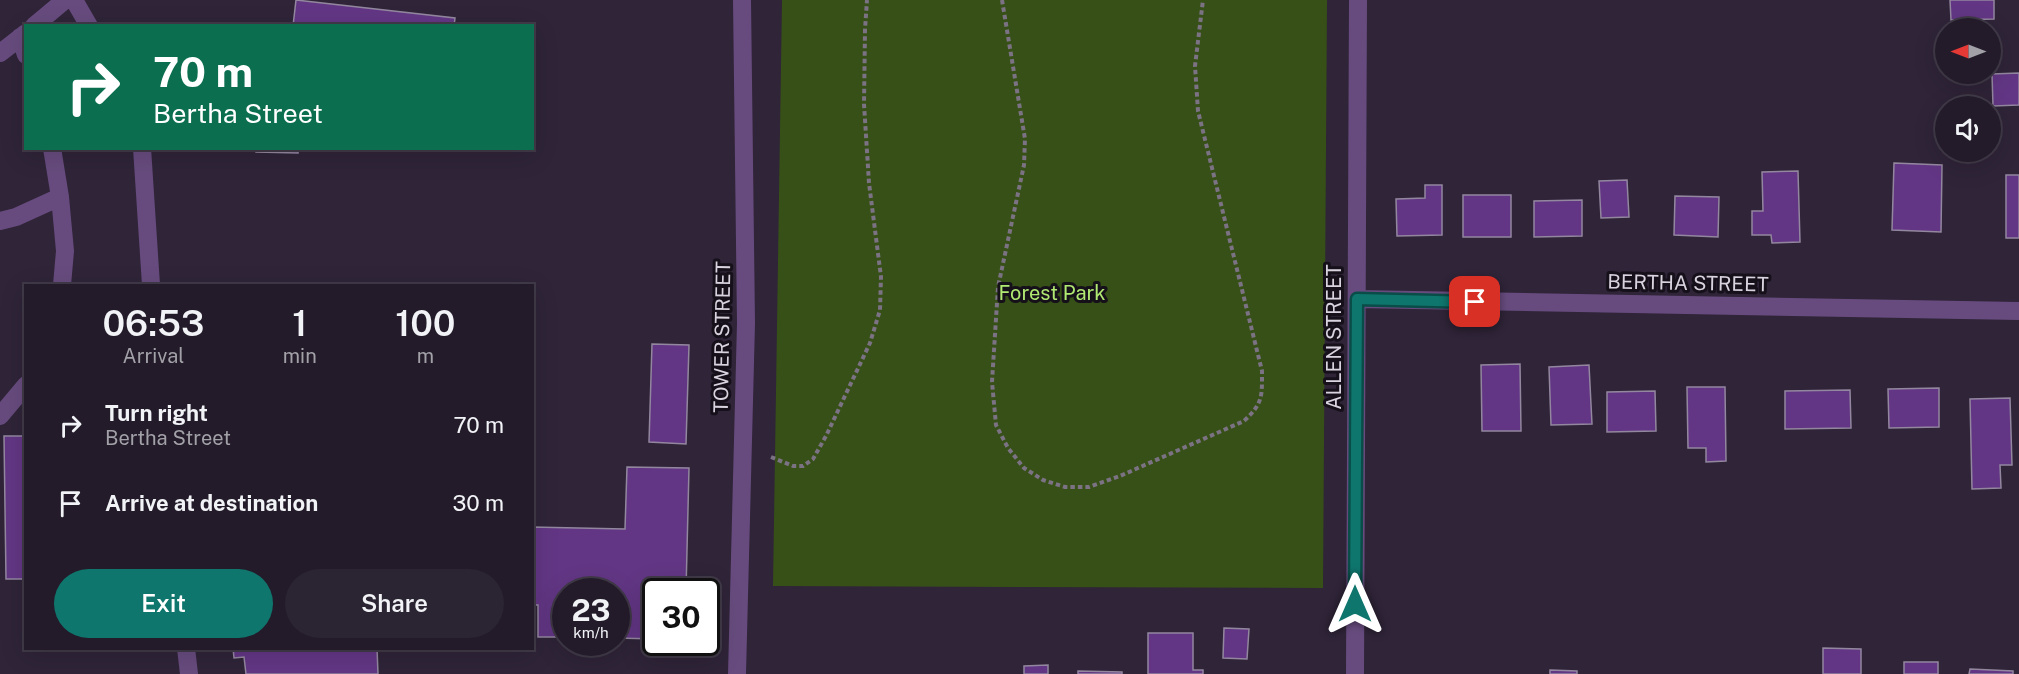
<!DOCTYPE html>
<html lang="en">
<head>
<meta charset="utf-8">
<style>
  body { margin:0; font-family:"Public Sans",sans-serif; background:#2b2432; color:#f1f3f6; height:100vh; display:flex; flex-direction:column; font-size:22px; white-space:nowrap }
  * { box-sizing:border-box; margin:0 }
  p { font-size:20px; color:#a3a1a8 }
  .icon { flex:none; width:33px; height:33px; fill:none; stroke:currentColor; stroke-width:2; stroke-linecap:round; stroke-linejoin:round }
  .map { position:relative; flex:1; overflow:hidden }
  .side { position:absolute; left:24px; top:284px; width:510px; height:366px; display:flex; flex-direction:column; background:#231b2a; border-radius:0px; box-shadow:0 6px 24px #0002,0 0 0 2px #403947 }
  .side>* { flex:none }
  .banner { position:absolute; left:24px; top:24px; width:510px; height:126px; border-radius:0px; box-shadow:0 6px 24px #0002,0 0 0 2px #403947; background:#0b6e4f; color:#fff; overflow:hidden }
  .needle { width:39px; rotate:270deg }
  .controls { position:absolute; left:1935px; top:18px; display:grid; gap:12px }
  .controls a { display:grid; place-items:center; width:66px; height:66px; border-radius:50%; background:#231b2a; box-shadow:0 6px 24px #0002,0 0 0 2px #403947; font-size:30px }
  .speed { position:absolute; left:552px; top:578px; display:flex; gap:12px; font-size:30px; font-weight:700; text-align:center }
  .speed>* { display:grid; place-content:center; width:78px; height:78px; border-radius:50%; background:#231b2a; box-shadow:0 6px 24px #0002,0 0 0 2px #403947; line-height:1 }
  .speed small { font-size:15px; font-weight:400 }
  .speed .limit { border:3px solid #111; border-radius:9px; background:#fff; color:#111 }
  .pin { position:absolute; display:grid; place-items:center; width:51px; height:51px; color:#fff; margin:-26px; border-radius:12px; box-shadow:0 3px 9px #0006 }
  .me { position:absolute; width:66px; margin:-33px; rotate:0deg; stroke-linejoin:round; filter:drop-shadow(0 0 4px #0008) }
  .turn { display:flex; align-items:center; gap:21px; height:126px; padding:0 30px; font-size:27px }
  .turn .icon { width:78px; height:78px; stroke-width:2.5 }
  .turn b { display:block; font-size:42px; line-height:51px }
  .eta { display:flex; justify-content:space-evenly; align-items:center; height:102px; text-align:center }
  .eta b { font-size:36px; font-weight:600; line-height:42px }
  .button { display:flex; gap:12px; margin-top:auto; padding:12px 30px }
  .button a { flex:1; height:69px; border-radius:36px; background:#0f766e; color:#fff; font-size:24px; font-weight:600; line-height:69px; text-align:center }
  .button a+a { background:#2b2432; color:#f1f3f6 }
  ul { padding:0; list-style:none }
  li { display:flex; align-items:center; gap:18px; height:78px; padding:0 30px }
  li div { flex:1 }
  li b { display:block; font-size:22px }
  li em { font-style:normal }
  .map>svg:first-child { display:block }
  .green { fill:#375017 }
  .building { fill:#623684; stroke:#93879f; stroke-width:1.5 }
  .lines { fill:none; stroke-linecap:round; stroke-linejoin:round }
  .path { stroke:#7b7283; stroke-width:4; stroke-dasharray:4.5 3; stroke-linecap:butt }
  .minor { stroke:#674b7e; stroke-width:18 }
  .route-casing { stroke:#0a4d48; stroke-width:15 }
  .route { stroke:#0f766e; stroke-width:10 }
  .labels { text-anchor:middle; stroke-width:6; stroke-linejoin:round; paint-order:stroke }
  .street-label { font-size:20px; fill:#d9d2df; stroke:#151019 }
  .park-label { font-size:20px; fill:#b0e872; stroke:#151019 }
</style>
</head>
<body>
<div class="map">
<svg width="2019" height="674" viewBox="0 0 2019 674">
  <rect width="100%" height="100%" fill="#2f2438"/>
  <path class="green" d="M782 0H1327L1323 588 773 586Z"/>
  <path class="building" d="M296 0 455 18 454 26H293Z
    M1950 0H1994V19L1951 20Z
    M2019 73V105L1993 106 1992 74Z
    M256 148H298V153L256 152Z
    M1894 163 1942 165 1941 232 1892 230Z
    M1798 171 1800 242 1772 243 1771 235H1752V211H1763L1762 172Z
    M2006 175H2019V238H2006Z
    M1627 180 1629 217 1601 218 1599 181Z
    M1425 185H1442V235L1397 236 1396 199 1425 198Z
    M1463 195H1511V237H1463Z
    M1675 196 1719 197 1718 237 1674 235Z
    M1582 200V236L1534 237V201Z
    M652 344 689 345 686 444 649 442Z
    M1520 364 1521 431H1482L1481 365Z
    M1589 365 1592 424 1551 425 1549 367Z
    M1687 387H1725L1726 461 1706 462V448H1688Z
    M1939 388V427L1889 428 1888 389Z
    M1850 390 1851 428 1785 429V391Z
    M1655 391 1656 431 1607 432V392Z
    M2010 398 2012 465H2000L2001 488 1972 489 1970 399Z
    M4 436H26V579H6Z
    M627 467 689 468 686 591H656V639L616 638V591H566V637H538V605H532V527L625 529Z
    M1224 628 1249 629 1247 659 1223 658Z
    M1148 633H1193V670H1203V674H1148Z
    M233 648H377L378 674H246L244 657 234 658Z
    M1823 648 1861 649V674H1823Z
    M1904 662H1938V674H1904Z
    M1048 665V674H1024V666Z
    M1970 669 2013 671V674H1969Z
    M1550 670 1577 671V674H1550Z
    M1078 671 1122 672V674H1078Z"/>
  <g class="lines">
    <path class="path" d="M1002 0 1025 139 1024 165 998 287 992 382 996 425 1008 448 1024 468 1043 480 1065 487H1089L1120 476 1244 421C1263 403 1262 397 1262 371L1198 111 1195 66 1203 0
      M771 457 793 466H803L813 459 826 436 870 343 880 310 881 277 869 183 864 104 865 30 867 0"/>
    <path class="minor" d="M74 0 89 26
      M34 26 65 0
      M20 37 26 55
      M0 53 26 33
      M52 148 60 197 65 251 62 285
      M142 148 151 285
      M0 221 16 217 60 197
      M1357 299 2019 311
      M0 416 26 385
      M186 648 189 674
      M737 674 746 323 742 0
      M1355 674 1358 0"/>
  </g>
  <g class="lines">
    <g class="route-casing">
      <path id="route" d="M1355 604 1357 299 1475 302"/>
    </g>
    <use href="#route" class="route"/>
  </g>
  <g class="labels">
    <g class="street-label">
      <text transform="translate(1688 283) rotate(1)" y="7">BERTHA STREET</text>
      <text transform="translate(722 337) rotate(-89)" y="7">TOWER STREET</text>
      <text transform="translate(1334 337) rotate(-90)" y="7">ALLEN STREET</text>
    </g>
    <g class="park-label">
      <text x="1052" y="300">Forest Park</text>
    </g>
  </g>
</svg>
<div class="controls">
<a><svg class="needle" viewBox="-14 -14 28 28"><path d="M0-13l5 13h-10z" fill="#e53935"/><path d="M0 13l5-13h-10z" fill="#a3a1a8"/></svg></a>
<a><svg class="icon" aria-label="sound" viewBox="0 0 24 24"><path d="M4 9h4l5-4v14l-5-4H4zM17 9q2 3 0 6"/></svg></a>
</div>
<div class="speed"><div>23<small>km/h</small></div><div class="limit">30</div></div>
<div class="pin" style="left:1475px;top:302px;background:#d93025"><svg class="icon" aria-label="arrive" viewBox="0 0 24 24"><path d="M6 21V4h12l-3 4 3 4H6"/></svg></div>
<svg class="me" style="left:1355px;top:604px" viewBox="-20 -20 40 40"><path d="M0-17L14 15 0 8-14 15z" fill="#0f766e" stroke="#fff" stroke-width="4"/></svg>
<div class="banner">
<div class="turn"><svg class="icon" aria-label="right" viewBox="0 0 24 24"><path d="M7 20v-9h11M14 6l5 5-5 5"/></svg><div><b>70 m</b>Bertha Street</div></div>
</div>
<section class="side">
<div class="eta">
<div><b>06:53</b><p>Arrival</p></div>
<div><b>1</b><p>min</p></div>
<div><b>100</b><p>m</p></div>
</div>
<ul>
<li><svg class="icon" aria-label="right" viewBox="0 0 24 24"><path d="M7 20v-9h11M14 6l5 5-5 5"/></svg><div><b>Turn right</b><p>Bertha Street</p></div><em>70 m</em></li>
<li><svg class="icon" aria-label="arrive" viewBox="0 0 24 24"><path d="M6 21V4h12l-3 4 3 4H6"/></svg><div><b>Arrive at destination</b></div><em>30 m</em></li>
</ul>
<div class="button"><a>Exit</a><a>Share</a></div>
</section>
</div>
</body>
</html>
